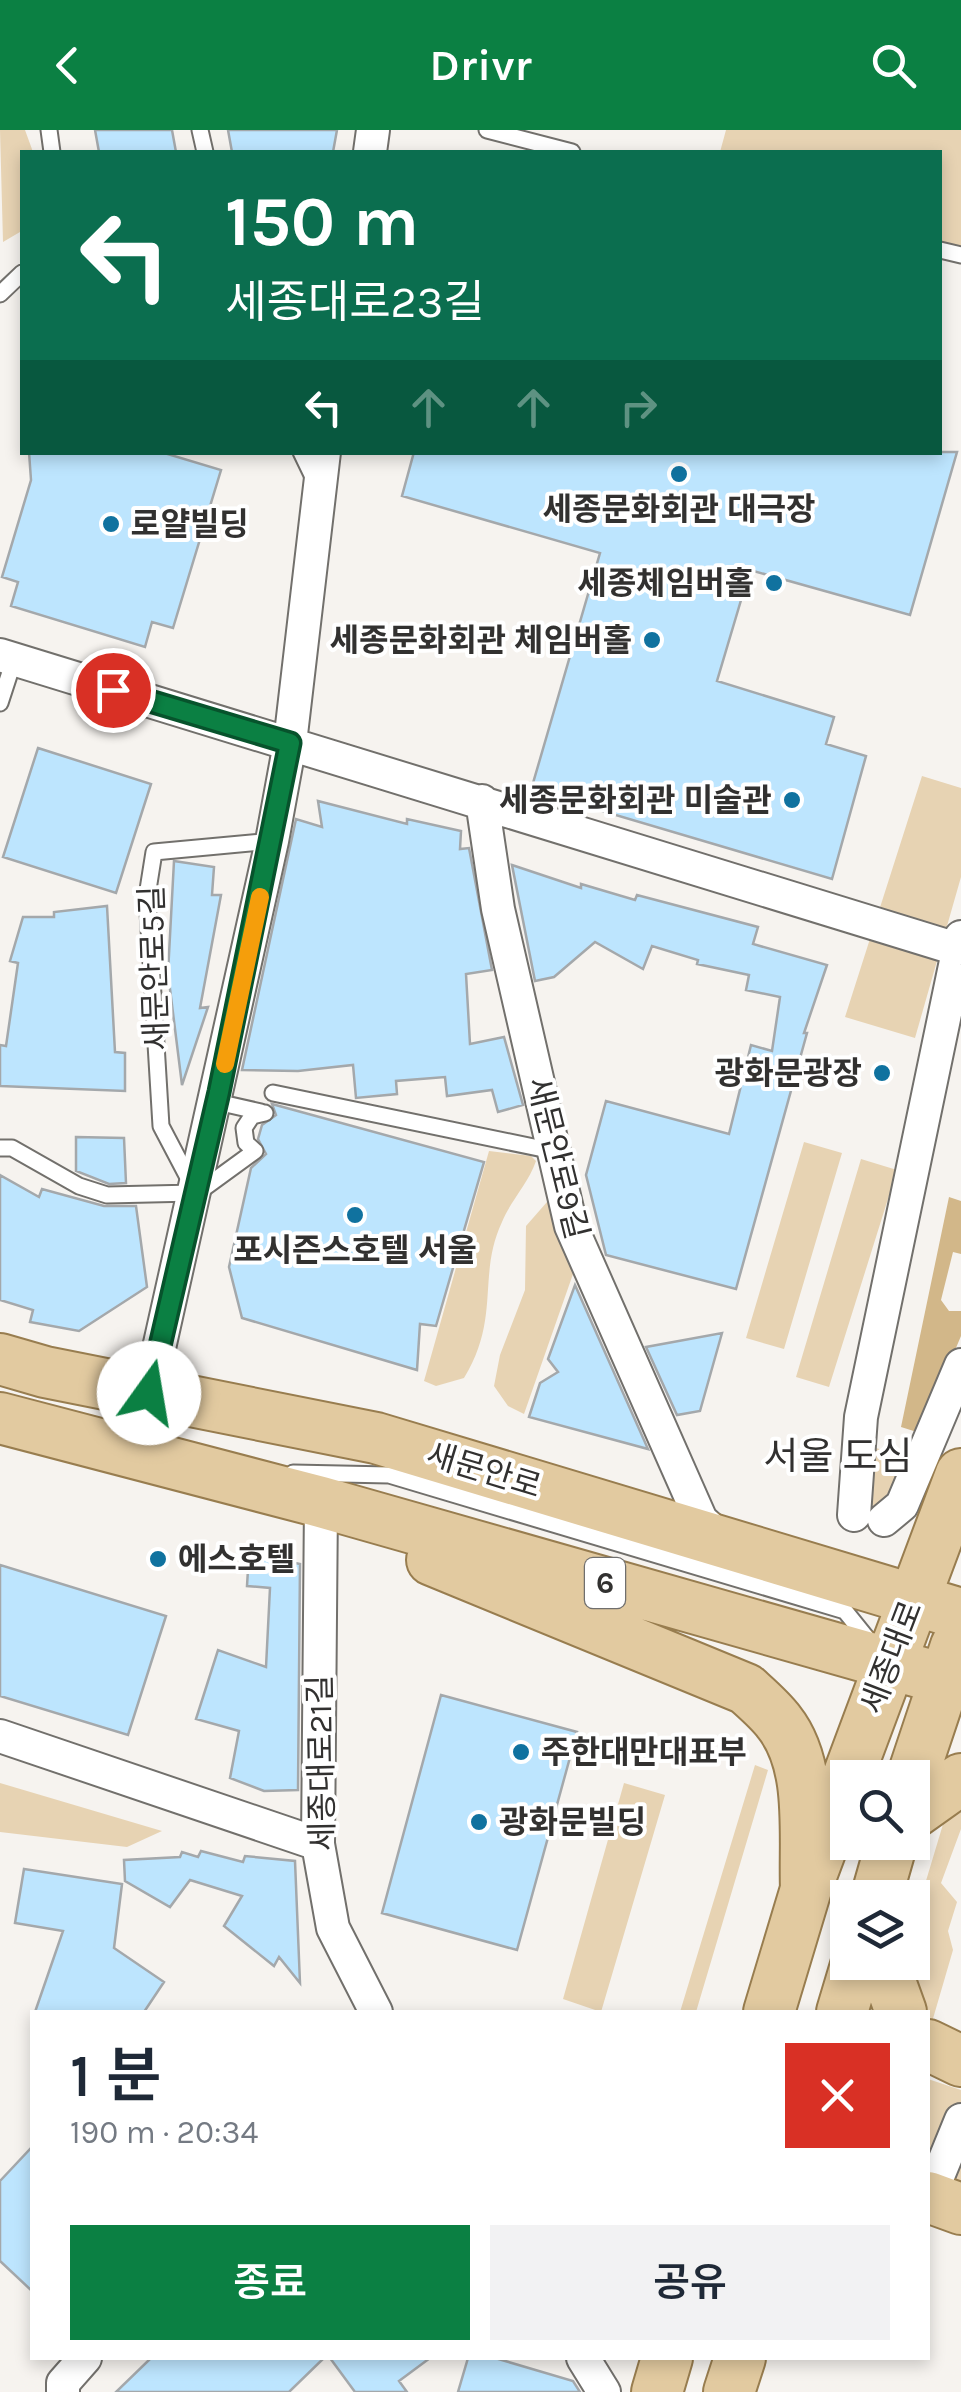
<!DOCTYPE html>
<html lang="ko">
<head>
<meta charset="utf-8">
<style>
  body { margin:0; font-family:Karla,"Noto Sans KR",sans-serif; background:#f2f2f3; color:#1f2937; height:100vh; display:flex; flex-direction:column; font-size:38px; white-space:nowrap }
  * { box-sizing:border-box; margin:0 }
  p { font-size:32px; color:#747a83 }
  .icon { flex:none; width:55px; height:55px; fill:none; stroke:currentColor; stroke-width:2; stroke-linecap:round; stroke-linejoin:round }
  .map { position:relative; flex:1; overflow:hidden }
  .side { position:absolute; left:30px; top:1880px; width:900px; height:350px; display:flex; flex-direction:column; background:#fff; border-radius:0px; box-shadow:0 5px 15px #0003 }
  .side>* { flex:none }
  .guide { position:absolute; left:20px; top:20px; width:922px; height:305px; border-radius:0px; box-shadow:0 5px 15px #0003; background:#0b6e4f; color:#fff; overflow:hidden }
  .buttons { position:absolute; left:830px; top:1630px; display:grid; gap:20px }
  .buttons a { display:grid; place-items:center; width:100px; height:100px; border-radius:0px; background:#fff; box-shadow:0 5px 15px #0003; font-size:50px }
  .pin { position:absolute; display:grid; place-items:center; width:85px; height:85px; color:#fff; margin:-42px; border:5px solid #fff; border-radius:50%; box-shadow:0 2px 10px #0007 }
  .me { position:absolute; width:110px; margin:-55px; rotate:13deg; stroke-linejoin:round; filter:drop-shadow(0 0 8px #0008) }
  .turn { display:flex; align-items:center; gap:35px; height:210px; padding:0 40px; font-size:45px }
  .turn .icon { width:130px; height:130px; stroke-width:2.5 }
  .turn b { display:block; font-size:70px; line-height:85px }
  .lanes { display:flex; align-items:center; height:95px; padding:0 40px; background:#0003; justify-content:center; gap:50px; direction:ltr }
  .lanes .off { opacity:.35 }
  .round { display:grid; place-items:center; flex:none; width:105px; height:105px; border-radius:0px; background:#f2f2f3 }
  .headline { display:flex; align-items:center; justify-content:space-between; height:170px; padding:0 40px }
  h1 { font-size:60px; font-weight:600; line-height:75px }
  .button { display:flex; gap:20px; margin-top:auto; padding:20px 40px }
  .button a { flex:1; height:115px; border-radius:0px; background:#0b8043; color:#fff; font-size:40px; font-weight:600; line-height:115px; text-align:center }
  .button a+a { background:#f2f2f3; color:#1f2937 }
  header { display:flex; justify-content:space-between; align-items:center; height:130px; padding:0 40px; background:#0b8043; color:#fff; font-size:45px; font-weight:600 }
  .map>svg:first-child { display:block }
  .green { fill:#e7d3b3 }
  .water { fill:#d2b789 }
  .building { fill:#bde5fe; stroke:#a4a8ab; stroke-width:2.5 }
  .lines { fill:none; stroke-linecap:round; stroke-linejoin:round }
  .lane-casing { stroke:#72706c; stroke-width:19 }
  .street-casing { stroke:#72706c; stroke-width:36 }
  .primary-casing { stroke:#987d4f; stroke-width:54 }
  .lane { stroke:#fff; stroke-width:15 }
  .street { stroke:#fff; stroke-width:32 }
  .primary { stroke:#e2caa0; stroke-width:50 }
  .route-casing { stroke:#07532c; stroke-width:25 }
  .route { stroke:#0b8043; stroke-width:18 }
  .slow { stroke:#f59e0b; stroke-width:18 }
  .poi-dot { fill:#10729f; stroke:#fff; stroke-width:4 }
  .labels { text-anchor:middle; stroke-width:8; stroke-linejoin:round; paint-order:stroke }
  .shield { fill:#fff; stroke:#706f6e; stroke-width:2.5 }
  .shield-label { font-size:30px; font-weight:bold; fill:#323130 }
  .poi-label { font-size:32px; font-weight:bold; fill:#323130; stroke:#fff; text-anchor:start }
  .street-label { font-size:32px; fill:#323130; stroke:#fff }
  .quarter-label { font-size:38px; fill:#323130; stroke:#fff }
</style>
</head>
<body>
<header><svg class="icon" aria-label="back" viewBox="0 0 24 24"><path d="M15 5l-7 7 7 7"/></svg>Drivr<svg class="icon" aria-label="search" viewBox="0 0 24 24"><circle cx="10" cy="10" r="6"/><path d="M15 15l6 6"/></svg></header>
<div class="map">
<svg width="961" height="2262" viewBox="0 0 961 2262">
  <rect width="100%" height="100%" fill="#f6f3ef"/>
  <path class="green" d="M0 0H25L33 22H22L20 102 3 112Z
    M726 0H961V122L940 116V22H720Z
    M922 646 961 658V747L915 908 845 887Z
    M804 1012 842 1023 784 1219 746 1208Z
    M489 1021 531 1026 536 1031C528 1054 511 1070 502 1092 477 1145 501 1188 464 1248L436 1256 424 1251Z
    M861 1029 897 1040 829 1257 796 1247Z
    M561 1056 571 1096 573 1144 524 1284 508 1276 494 1256 500 1225 525 1160 526 1096Z
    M876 1318 910 1328 888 1382 862 1373Z
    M755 1635 768 1640 696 1882H680Z
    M0 1653 162 1701 127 1717 0 1702Z
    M624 1653 665 1665 601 1882 563 1869Z
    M961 1664V1699L941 1753 957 1772 948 1801 953 1820 932 1892 928 1882H914L901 1833 912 1832 913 1794 950 1671Z
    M928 1949 961 1960V2066L928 2053Z"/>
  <path class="water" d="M949 1067 961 1071V1124L953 1122 941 1170 949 1181H961V1206L920 1303 901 1297Z"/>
  <path class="building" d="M95 0H172L176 22H99Z
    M228 0H337L333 22H232Z
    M29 322H161L221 340 173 498 152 492 145 517 11 476 18 452 2 447 31 350Z
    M414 322H957L910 485 750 440 717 551 834 587 826 614 866 626 832 749 531 660 600 423 402 366Z
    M38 618 151 654 116 763 3 727Z
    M318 671 407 694V689L461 701 460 719 469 718 492 840 466 844 470 914 504 907 523 975 498 982 492 960 447 966 445 947 396 951 397 964 356 968 353 935 298 941 242 940 296 689 322 697Z
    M174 731 214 737 212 765H221L200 878 208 877 182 955 168 843Z
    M512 735 581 758V754L635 770 637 765 758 797 753 814 827 835 804 903H807L736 1159 606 1125 586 1045 606 971 729 1004 751 915 772 921 780 867 746 860 749 845 697 834 698 830 652 816 643 839 595 812 554 847 535 851Z
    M107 776 115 922 125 923V961L0 956V915L6 916 18 833 10 831 23 787H54V782Z
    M272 974 484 1032 436 1196 420 1194 417 1240 242 1188 229 1137 251 1038 266 1024 258 1009 262 995 276 985Z
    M76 1007 124 1008 126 1053 109 1054 76 1041Z
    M0 1045 39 1067 42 1059 104 1076H136L147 1157 79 1201 30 1192 33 1180 0 1170Z
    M575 1155 648 1319 529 1287 540 1253 558 1242 548 1229Z
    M722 1203 700 1281 677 1285 646 1217Z
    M249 1423 300 1434 298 1660 264 1661 230 1648 239 1601 196 1589 218 1520 266 1537 270 1458 247 1456Z
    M0 1435 166 1486 128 1605 0 1566Z
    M441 1565 577 1602 517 1820 382 1783Z
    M201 1721 243 1732 245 1726 295 1731 300 1853 279 1827 274 1836 224 1796 242 1766 190 1750 170 1777 125 1751 124 1730 180 1727 182 1722 198 1727Z
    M24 1739 122 1754 114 1818 164 1852 144 1882H35L63 1801 15 1793Z
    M32 2017V2161L0 2131V2051Z
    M151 2228H324L289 2262H116Z
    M330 2228H430L399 2251 407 2262H355Z
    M468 2228H495L573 2251 580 2262H458Z"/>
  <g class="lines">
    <g class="lane-casing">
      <path id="lane" d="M49 0 52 22
        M200 0 205 22
        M487 0 572 22
        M940 120 961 125
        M0 164 22 143
        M301 322 315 351
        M0 573 14 530
        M273 963 553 1021
        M217 972 261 982
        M0 1018H12L79 1056 107 1065 194 1063
        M192 1055 161 996 147 766 154 722 272 711
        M200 1061 255 1021 246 1013 244 998 252 986 265 983
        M293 1343 389 1345 845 1481 870 1512"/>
    </g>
    <g class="street-casing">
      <path id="street" d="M370 22 373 0
        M0 525 957 819
        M482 671 498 779 571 1096 701 1390 723 1410
        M149 1263 272 711 290 613 324 322
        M321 1372 318 1714 333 1798 376 1882
        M854 1385 861 1287 961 807
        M884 1390 902 1375 961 1235
        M0 1606 318 1714
        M934 2056 961 1990
        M583 2228 604 2262
        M63 2262V2253L85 2228"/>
    </g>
    <g class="primary-casing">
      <path id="primary" d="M0 1229 45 1242 376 1308 961 1484
        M0 1288 321 1372 961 1554
        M432 1430 746 1559C757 1569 770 1580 779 1592 814 1636 804 1706 806 1759
        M912 1648 956 1516
        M912 1684 961 1649
        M876 1768 892 1712
        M883 1832 901 1882
        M769 1882 806 1759 961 1344
        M842 1882 857 1832
        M928 1915 961 1931
        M928 2067 961 2079
        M657 2262 667 2228
        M729 2262 740 2228"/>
    </g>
    <use href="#lane" class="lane"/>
    <use href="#street" class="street"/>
    <use href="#primary" class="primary"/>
  </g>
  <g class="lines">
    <g class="route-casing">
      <path id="route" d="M113 560 290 613 219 962 149 1263"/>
    </g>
    <use href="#route" class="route"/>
    <path class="slow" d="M225 934 260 767"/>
  </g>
  <g class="poi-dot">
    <circle cx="679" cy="344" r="10"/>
    <circle cx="111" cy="394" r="10"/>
    <circle cx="774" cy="453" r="10"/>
    <circle cx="652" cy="510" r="10"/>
    <circle cx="792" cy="670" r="10"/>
    <circle cx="882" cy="943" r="10"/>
    <circle cx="355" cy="1085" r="10"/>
    <circle cx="158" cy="1429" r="10"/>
    <circle cx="521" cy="1622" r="10"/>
    <circle cx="479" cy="1692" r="10"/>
  </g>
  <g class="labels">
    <rect class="shield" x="585" y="1428" width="40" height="50" rx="8"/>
    <g class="shield-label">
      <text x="605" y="1463">6</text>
    </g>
    <g class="poi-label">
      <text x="679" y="390" text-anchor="middle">세종문화회관 대극장</text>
      <text x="131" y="405">로얄빌딩</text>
      <text x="754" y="464" text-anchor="end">세종체임버홀</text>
      <text x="632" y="521" text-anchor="end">세종문화회관 체임버홀</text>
      <text x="772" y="681" text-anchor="end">세종문화회관 미술관</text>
      <text x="862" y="954" text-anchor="end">광화문광장</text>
      <text x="355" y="1131" text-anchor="middle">포시즌스호텔 서울</text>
      <text x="178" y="1440">에스호텔</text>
      <text x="541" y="1633">주한대만대표부</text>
      <text x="499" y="1703">광화문빌딩</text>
    </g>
    <g class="street-label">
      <text transform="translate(154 838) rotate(-92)" y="11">새문안로5길</text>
      <text transform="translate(558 1028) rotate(76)" y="11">새문안로9길</text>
      <text transform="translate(484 1340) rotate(17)" y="11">새문안로</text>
      <text transform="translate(891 1527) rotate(-69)" y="11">세종대로</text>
      <text transform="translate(321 1633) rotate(-91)" y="11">세종대로21길</text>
    </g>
    <g class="quarter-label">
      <text x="838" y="1339">서울 도심</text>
    </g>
  </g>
</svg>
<div class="buttons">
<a><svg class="icon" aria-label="search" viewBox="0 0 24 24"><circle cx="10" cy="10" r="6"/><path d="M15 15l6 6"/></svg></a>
<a><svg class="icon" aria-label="layers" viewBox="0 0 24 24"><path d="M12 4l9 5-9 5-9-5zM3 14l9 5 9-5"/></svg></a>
</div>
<div class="pin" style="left:113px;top:560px;background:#d93025"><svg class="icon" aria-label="arrive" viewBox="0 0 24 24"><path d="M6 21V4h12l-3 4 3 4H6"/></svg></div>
<svg class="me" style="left:149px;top:1263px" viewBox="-20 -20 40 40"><circle r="19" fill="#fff"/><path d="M0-13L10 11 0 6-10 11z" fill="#0b8043"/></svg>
<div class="guide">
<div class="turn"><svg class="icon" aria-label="left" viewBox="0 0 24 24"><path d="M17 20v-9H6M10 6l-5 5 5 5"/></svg><div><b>150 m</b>세종대로23길</div></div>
<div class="lanes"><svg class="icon" aria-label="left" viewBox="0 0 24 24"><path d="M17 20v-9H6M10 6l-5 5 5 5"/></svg><svg class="icon off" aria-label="ahead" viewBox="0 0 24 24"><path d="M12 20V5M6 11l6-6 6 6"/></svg><svg class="icon off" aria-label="ahead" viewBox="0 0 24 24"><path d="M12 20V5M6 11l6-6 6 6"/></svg><svg class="icon off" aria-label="right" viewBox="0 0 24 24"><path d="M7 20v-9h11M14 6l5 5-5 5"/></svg></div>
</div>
<section class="side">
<div class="headline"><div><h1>1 분</h1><p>190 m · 20:34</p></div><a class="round" style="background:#d93025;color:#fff"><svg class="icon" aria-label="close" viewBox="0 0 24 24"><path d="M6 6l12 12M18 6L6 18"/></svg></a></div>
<div class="button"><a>종료</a><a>공유</a></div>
</section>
</div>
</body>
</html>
